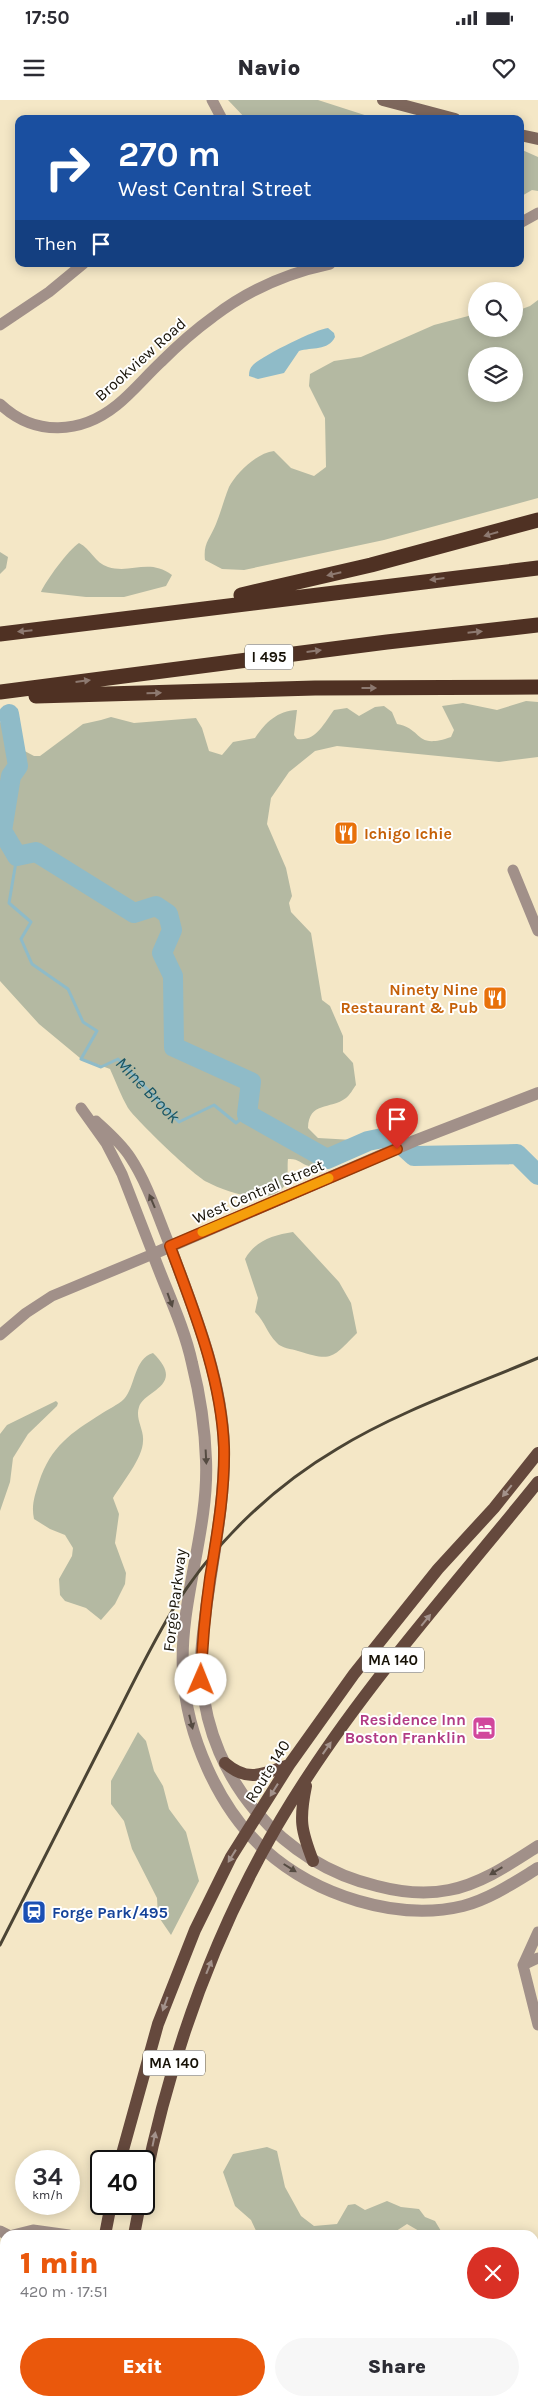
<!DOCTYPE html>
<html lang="en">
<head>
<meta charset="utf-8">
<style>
  body { margin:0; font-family:Karla,sans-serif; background:#f7f7f7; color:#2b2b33; height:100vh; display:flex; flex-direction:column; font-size:19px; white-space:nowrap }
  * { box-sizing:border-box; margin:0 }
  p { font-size:16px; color:#7c7c81 }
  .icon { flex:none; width:28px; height:28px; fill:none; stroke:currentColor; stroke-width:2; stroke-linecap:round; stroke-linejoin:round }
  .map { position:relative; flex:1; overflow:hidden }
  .drawer { position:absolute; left:0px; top:2130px; width:539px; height:176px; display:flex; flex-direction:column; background:#fff; border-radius:15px 15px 0 0; box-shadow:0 2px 12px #0003 }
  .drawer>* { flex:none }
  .top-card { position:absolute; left:15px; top:15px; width:509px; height:152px; border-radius:10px; box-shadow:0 2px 12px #0003; background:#1a4fa0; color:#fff; overflow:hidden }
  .tools { position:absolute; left:468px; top:182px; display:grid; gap:10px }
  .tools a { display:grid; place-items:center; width:55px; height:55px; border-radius:50%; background:#fff; box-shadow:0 2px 12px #0003; font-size:25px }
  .speed { position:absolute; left:15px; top:2050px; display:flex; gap:10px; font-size:25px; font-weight:700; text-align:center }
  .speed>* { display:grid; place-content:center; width:65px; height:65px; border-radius:50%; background:#fff; box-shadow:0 2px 12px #0003; line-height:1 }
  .speed small { font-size:12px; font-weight:400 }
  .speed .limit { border:2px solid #111; border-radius:8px; background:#fff; color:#111 }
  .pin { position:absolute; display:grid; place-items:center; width:42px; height:42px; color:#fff; margin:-51px -21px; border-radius:50% 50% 50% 0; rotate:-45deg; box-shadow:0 0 5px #0007 }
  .pin .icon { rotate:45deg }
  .me { position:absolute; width:55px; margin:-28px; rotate:1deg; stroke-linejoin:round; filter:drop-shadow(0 0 4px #0008) }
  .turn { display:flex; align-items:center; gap:18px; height:105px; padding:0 20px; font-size:22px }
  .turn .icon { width:65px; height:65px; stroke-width:2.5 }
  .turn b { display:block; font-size:35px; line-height:42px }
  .then { display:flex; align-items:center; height:48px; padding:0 20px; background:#0003; gap:10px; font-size:19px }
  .round { display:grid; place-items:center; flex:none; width:52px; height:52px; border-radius:26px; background:#f7f7f7 }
  .overview { display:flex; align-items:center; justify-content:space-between; height:85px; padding:0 20px }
  h1 { font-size:30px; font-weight:800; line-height:38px; color:#ea580c }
  .cta { display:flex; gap:10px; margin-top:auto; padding:10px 20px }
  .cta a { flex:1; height:58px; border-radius:30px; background:#ea580c; color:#fff; font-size:20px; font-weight:800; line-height:58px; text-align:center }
  .cta a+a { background:#f7f7f7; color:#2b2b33 }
  .status { display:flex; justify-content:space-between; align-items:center; height:35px; padding:0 25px; background:#fff; direction:ltr }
  .status svg { height:14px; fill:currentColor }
  header { display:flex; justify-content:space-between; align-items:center; height:65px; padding:0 20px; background:#fff; font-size:22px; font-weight:800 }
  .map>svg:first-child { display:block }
  .green { fill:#b4b9a2; fill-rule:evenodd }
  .water { fill:#8fbbc8 }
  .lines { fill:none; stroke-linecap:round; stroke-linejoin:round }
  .stream { stroke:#8fbbc8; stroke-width:3 }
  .river { stroke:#8fbbc8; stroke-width:20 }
  .minor { stroke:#a19089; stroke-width:11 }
  .tertiary { stroke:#a19089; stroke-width:12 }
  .secondary { stroke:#7e675c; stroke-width:12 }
  .primary { stroke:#65493d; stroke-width:12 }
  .motorway { stroke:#4f3123; stroke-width:15 }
  .rail { stroke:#4b4434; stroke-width:3 }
  .oneway { fill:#8d7970 }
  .oneway2 { fill:#554b42 }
  .oneway3 { fill:#a3928b }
  .route-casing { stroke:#983908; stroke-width:12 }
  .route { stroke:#ea580c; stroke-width:9 }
  .slow { stroke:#f59e0b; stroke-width:9 }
  .labels { text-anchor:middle; stroke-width:4; stroke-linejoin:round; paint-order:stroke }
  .shield { fill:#fff; stroke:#5d5951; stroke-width:1 }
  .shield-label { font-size:15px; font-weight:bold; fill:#171207 }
  .street-label { font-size:16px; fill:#171207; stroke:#fff }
  .food-label { font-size:16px; font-weight:bold; fill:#c56008; stroke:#fff; text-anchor:start }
  .hotel-label { font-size:16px; font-weight:bold; fill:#b23c85; stroke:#fff; text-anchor:end }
  .transit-label { font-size:16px; font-weight:bold; fill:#164399; stroke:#fff; text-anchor:start }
  .water-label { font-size:18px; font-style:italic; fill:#195563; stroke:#fff }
</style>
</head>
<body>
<div class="status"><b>17:50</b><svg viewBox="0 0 49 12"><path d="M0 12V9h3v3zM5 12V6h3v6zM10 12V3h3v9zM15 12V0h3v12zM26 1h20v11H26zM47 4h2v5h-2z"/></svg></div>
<header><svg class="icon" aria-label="menu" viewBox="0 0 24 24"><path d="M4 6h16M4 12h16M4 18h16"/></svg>Navio<svg class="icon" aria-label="heart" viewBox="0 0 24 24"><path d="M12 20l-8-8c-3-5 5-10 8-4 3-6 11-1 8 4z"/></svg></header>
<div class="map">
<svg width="538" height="2306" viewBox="0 0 538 2306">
  <rect width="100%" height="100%" fill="#f4e7c6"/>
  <path class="green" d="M228 0H318L377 19H246Z
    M520 49 538 57V91L532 90 520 97Z
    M538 200V398L384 440 244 470 222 469 205 460C203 443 210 439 216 424 221 412 224 399 229 387 237 372 257 353 274 351L291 368 314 376 326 367 325 318 309 286 310 274 334 261 361 257 434 225 476 214V229H514V212L530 206ZM476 256H514V294H476Z
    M79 443C91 449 95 463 108 467 131 474 149 458 172 475L166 486 124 497H86L41 492C45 482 69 449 79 443Z
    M0 452 8 457 6 468 0 474Z
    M526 601 538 602V657L499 662 337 646 315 651 289 672 271 698 267 724 286 768 292 796 289 803 291 812 311 833 322 900 330 906 343 936V952L353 963 356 985C353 989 350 995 346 998 330 1010 309 1001 308 1028L318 1038 353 1040 366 1051C348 1060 330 1072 309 1066 301 1064 298 1058 288 1059 287 1066 289 1079 285 1085 270 1108 226 1092 207 1082 193 1075 137 1021 128 1008 121 996 116 982 110 969L80 958 39 924 0 881V623L4 615 18 625 19 648 34 656H40L83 624 101 620 111 617 134 623 196 618 202 628 209 651 222 655 233 642 255 638C266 622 277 611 297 610L294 635 297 639C316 642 324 623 334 610L347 608 359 616 375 607 384 606 392 612 397 624C424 629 414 650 451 637L454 630 442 606 463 603 497 610Z
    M293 1132 339 1182 351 1203 357 1233C332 1258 333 1262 298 1251 292 1249 281 1248 277 1243 266 1232 266 1223 255 1212L258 1198 245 1159C255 1141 273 1135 293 1132Z
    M153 1253C187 1286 144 1290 139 1307 135 1319 144 1329 143 1341 143 1358 122 1383 113 1398L119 1414 115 1443 126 1473 125 1484 115 1504 101 1520 86 1508 65 1501 60 1495 59 1479 72 1456 73 1448 65 1435 50 1429 34 1419C31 1405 35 1395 39 1382 51 1346 71 1333 101 1314 108 1309 118 1305 124 1299 135 1288 134 1258 153 1253Z
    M56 1301 58 1303 57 1306 28 1334 13 1358 10 1382 0 1411V1334L7 1325Z
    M138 1632 146 1641 154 1671 163 1686 169 1709 186 1732 199 1781 171 1835 158 1816 157 1798 132 1749 124 1721 111 1704V1681Z
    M267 2047 277 2051 285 2087 301 2116 314 2126 337 2124 348 2105 355 2104 365 2110 387 2101 401 2107 419 2109 425 2117 435 2121 441 2131 440 2135H426L407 2124 390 2135H258L251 2120 235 2106 223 2072 233 2054Z"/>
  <path class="water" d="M328 228 334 233 335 237C328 251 312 247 299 251L284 273 258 279 249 276C249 271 250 268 253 265 262 256 316 229 328 228Z"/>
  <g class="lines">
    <path class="stream" id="s1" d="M17 756 9 803 31 822 21 839 32 864 68 889 83 922 97 931 81 959 101 967 118 959 179 1022 214 1005 236 1023 247 1014"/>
    <path class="river" d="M9 614 18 666 11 676 2 731 17 756 36 752 134 813 156 806 168 814 172 830 162 853 173 876 174 947 251 982 247 1014 327 1059 368 1041 392 1036 414 1056 517 1054 538 1075"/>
    <path class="minor" d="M212 0 222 19
      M520 123 538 113
      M0 225 49 192 83 164
      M0 304C35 337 81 334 117 305 133 292 146 276 161 262 177 246 195 230 213 217 248 190 287 173 330 164
      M513 770 538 831
      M96 1021C108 1032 121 1043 130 1057 148 1084 158 1117 170 1146
      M0 1235 26 1213 52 1196 153 1154 122 1074 106 1043 81 1008
      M538 1832 523 1865 538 1925
      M523 1865 538 1858
      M0 2131 8 2135
      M13 2135 33 2130 69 2135"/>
    <path class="tertiary" d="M538 993 414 1041 153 1154C166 1190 184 1226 192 1263 200 1295 205 1328 206 1360 209 1431 179 1501 183 1572 186 1634 218 1708 265 1750 315 1795 397 1822 463 1806 490 1799 515 1782 538 1768
      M170 1146C194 1211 222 1277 224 1347 225 1402 213 1456 206 1510 203 1534 199 1559 202 1582 210 1680 282 1764 377 1786 400 1792 425 1795 449 1790 481 1784 510 1764 538 1746"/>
    <path class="secondary" d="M383 0 455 19
      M520 35 538 39"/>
    <path class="primary" d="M225 1663C248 1683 263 1674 289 1665
      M306 1686C299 1720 301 1730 313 1761
      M120 2061 158 1924 195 1830 231 1757 289 1665 354 1574 438 1469 494 1408 538 1353
      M144 2086C173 1942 226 1800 308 1676 376 1572 460 1479 538 1382
      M105 2135 111 2104
      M134 2135 140 2104
      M119 2301V2306
      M92 2306V2301"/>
    <path class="motorway" d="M241 495 371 465 538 420
      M0 534 538 468
      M0 592 387 542 538 525
      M36 596 315 588 538 587"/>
    <path class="rail" d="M0 1845C34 1778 68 1711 102 1644 125 1600 146 1554 172 1511 211 1446 271 1388 337 1349 397 1312 472 1286 538 1258"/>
  </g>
  <defs><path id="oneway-solid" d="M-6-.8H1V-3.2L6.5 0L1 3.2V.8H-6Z" transform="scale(1.25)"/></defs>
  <g class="oneway">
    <use href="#oneway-solid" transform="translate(491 434) rotate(164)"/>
    <use href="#oneway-solid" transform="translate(334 474) rotate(167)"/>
    <use href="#oneway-solid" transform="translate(437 479) rotate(173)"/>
    <use href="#oneway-solid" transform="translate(25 531) rotate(174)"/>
    <use href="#oneway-solid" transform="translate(475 532) rotate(-6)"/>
    <use href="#oneway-solid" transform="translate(314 551) rotate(-7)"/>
    <use href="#oneway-solid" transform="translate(83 581) rotate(-7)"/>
    <use href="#oneway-solid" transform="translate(369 588)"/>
    <use href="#oneway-solid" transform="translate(154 593) rotate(-1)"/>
  </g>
  <g class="oneway2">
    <use href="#oneway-solid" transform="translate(152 1101) rotate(-113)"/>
    <use href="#oneway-solid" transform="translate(170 1200) rotate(70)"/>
    <use href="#oneway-solid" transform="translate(206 1357) rotate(87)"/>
    <use href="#oneway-solid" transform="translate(191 1622) rotate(76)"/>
    <use href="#oneway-solid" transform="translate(290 1768) rotate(32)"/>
    <use href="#oneway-solid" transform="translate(496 1771) rotate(149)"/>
  </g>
  <g class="oneway3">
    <use href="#oneway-solid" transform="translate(507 1391) rotate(129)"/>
    <use href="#oneway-solid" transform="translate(426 1520) rotate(-51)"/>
    <use href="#oneway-solid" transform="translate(327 1648) rotate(-55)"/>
    <use href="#oneway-solid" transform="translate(274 1690) rotate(122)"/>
    <use href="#oneway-solid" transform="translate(232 1756) rotate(122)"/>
    <use href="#oneway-solid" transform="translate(209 1867) rotate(-68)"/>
    <use href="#oneway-solid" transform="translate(165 1904) rotate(110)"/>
    <use href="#oneway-solid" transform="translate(154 2039) rotate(-78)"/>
  </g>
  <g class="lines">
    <g class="route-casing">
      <path id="route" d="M201 1580C202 1546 205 1513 210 1478 217 1435 225 1391 224 1347 221 1276 194 1211 170 1146L397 1049"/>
    </g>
    <use href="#route" class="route"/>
    <path class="slow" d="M202 1132 329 1078"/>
  </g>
  <defs>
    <g id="restaurant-square" transform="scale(1.25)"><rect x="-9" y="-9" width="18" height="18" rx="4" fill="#e8710a" stroke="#fff"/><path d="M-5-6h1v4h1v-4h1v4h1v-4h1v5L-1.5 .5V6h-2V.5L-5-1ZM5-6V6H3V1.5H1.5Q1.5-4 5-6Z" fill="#fff"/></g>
    <g id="hotel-square" transform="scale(1.25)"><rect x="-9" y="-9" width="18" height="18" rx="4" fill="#d1479c" stroke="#fff"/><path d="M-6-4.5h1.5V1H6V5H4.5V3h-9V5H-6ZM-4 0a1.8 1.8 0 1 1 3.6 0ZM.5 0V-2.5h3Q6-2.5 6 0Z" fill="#fff"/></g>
    <g id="station-square" transform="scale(1.25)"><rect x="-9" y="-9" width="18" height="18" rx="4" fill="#1a4fb4" stroke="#fff"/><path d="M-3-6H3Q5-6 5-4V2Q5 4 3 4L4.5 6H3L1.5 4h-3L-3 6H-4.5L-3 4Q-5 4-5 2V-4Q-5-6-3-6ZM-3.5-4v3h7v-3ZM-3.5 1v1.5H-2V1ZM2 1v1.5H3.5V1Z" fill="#fff"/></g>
  </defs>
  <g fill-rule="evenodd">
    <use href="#restaurant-square" x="346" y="733"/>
    <use href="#restaurant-square" x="495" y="898"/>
    <use href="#hotel-square" x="484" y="1628"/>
    <use href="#station-square" x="34" y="1812"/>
  </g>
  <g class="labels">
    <g class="shield">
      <rect x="245" y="544.5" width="48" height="25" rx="4"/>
      <rect x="362" y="1547.5" width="62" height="25" rx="4"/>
      <rect x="143" y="1950.5" width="62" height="25" rx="4"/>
    </g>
    <g class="shield-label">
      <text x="269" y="562">I 495</text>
      <text x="393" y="1565">MA 140</text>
      <text x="174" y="1968">MA 140</text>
    </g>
    <g class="street-label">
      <text transform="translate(140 259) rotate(-42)" y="6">Brookview Road</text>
      <text transform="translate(258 1091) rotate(-23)" y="6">West Central Street</text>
      <text transform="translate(174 1500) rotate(-83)" y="6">Forge Parkway</text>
      <text transform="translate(267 1671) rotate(-58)" y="6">Route 140</text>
    </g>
    <g class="food-label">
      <text x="364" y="739">Ichigo Ichie</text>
      <text x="478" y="895" text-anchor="end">Ninety Nine<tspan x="478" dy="18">Restaurant &amp; Pub</tspan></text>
    </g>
    <g class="hotel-label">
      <text x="466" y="1625">Residence Inn<tspan x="466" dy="18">Boston Franklin</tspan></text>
    </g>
    <g class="transit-label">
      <text x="52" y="1818">Forge Park/495</text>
    </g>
    <g class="water-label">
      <text dy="6" stroke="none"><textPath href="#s1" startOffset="336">Mine Brook</textPath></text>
    </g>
  </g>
</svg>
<div class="tools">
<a><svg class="icon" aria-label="search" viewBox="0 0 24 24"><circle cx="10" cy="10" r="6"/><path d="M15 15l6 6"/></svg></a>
<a><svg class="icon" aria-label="layers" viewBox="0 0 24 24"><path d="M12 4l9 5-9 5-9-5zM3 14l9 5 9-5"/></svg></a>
</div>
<div class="speed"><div>34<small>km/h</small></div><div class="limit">40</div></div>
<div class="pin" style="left:397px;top:1049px;background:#d93025"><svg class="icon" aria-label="arrive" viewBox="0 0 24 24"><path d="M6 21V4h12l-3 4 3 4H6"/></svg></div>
<svg class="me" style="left:201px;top:1580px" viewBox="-20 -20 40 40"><circle r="19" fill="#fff"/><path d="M0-13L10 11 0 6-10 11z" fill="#ea580c"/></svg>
<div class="top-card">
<div class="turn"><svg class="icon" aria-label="right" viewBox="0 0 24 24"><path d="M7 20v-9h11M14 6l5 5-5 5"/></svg><div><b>270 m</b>West Central Street</div></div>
<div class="then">Then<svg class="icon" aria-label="arrive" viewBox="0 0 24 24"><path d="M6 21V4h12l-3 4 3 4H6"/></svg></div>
</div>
<section class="drawer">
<div class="overview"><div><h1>1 min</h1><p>420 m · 17:51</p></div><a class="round" style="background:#d93025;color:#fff"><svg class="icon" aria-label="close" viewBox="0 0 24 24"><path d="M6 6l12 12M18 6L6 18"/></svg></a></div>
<div class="cta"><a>Exit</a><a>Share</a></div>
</section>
</div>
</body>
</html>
